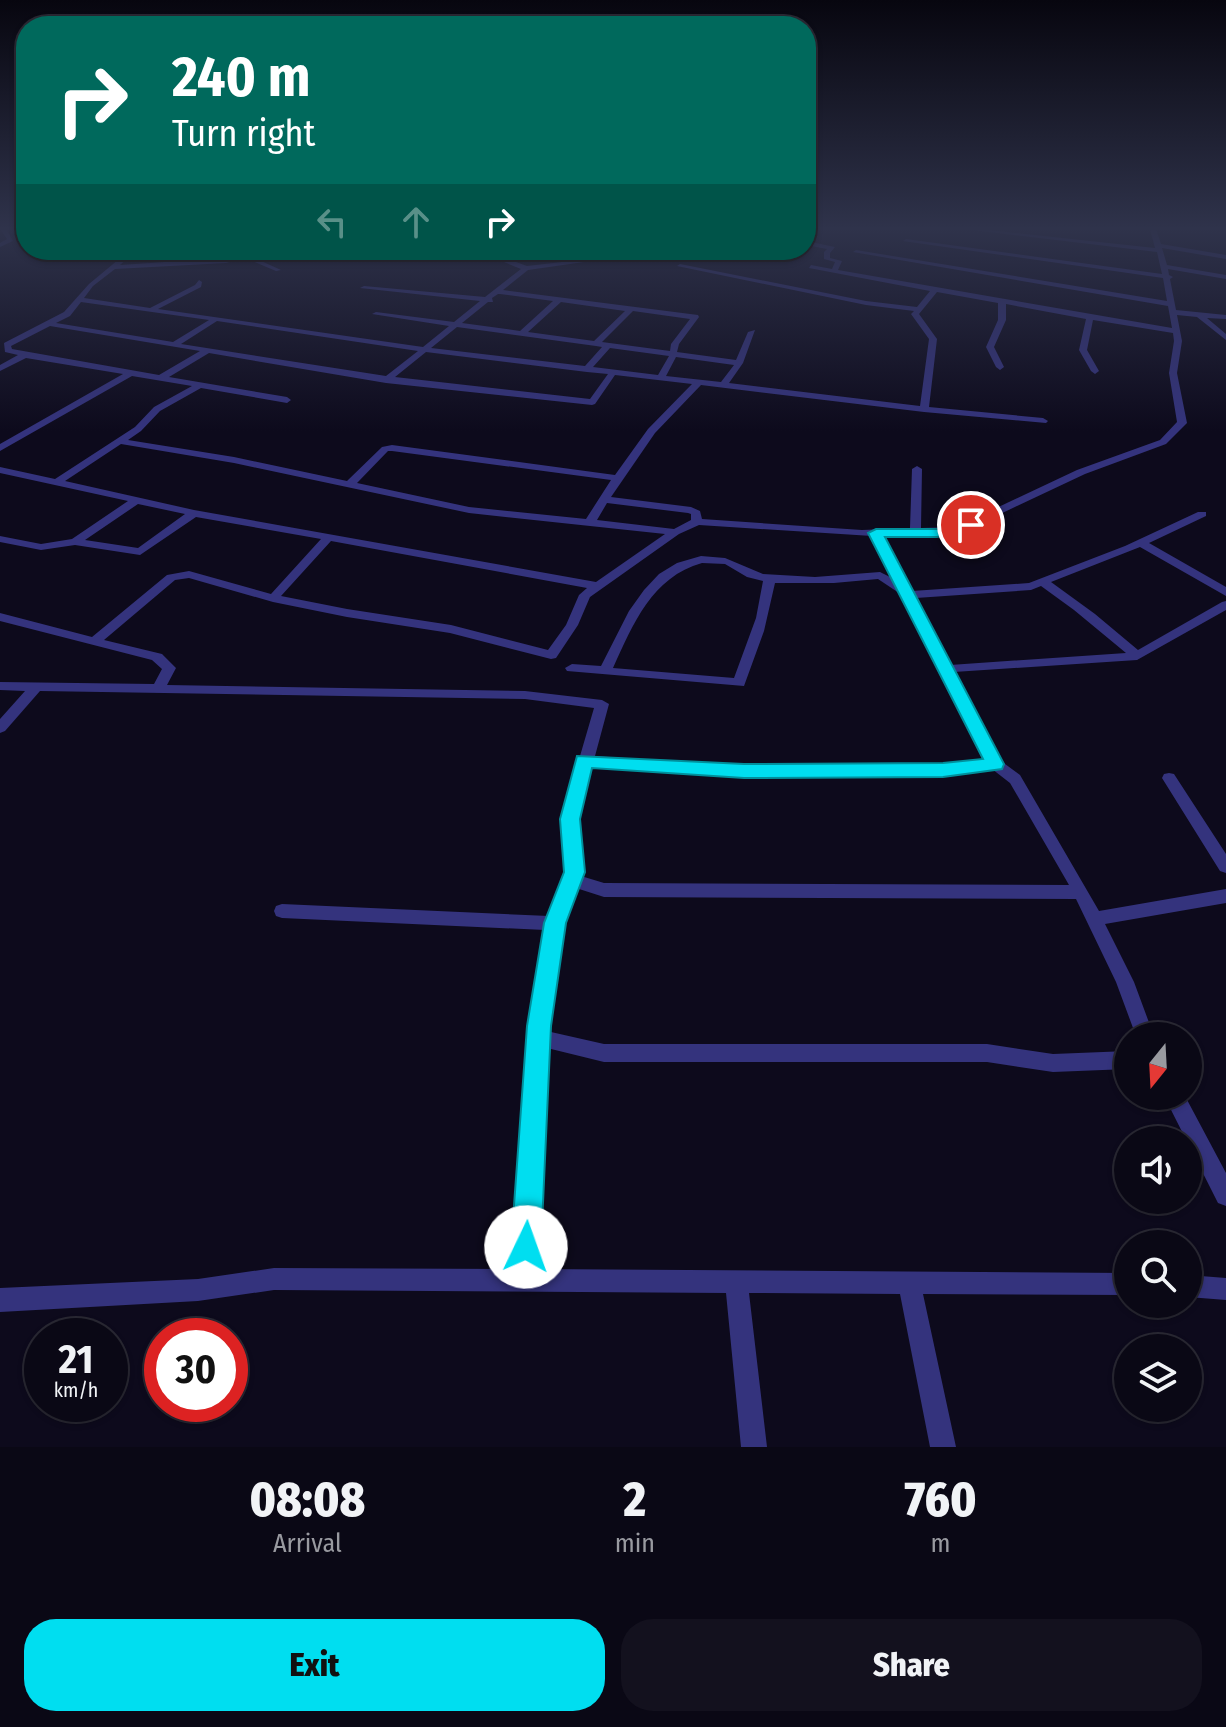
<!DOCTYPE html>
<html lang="en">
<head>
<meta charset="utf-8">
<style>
  body { margin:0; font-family:"Fira Sans Condensed",sans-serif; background:#13111e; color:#f1f3f6; height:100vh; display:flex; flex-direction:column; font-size:30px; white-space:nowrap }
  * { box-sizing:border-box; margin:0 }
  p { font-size:26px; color:#999aa0 }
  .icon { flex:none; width:44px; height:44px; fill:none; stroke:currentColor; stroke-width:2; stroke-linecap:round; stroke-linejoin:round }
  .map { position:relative; height:1447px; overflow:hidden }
  .panel { display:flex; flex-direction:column; background:#0a0815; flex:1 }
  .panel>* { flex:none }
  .hud { position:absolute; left:16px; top:16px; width:800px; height:244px; border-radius:32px; box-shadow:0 2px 6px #0004,0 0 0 2px #2a2934; background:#00695c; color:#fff; overflow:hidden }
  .needle { width:52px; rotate:198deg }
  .controls { position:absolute; left:1114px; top:1022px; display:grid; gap:16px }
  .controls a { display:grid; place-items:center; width:88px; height:88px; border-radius:50%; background:#0a0815; box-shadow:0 2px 6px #0004,0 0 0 2px #2a2934; font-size:40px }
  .speed { position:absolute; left:24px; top:1318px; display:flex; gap:16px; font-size:40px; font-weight:700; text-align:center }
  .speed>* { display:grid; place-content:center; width:104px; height:104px; border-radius:50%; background:#0a0815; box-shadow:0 2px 6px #0004,0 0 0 2px #2a2934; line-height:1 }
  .speed small { font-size:20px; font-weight:400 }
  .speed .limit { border:12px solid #d22; background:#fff; color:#111 }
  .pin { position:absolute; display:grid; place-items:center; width:68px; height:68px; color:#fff; margin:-34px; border:4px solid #fff; border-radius:50%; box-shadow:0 2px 8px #0007 }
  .me { position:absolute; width:88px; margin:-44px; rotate:3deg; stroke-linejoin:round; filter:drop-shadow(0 0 6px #0008) }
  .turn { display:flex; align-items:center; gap:28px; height:168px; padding:0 24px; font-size:36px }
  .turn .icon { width:104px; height:104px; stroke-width:2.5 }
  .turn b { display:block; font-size:56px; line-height:68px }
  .lanes { display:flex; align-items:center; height:76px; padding:0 24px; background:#0003; justify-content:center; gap:40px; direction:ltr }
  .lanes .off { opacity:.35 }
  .eta { display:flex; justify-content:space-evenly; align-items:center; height:136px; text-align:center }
  .eta b { font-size:48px; font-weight:800; line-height:56px }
  .primary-button { display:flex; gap:16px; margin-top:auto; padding:16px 24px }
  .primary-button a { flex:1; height:92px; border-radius:32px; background:#00def0; color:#111; font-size:32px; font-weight:800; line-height:92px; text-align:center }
  .primary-button a+a { background:#13111e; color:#f1f3f6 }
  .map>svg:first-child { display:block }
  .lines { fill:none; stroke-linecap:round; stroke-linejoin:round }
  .street { fill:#34337d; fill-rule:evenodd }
  .route { fill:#00def0; stroke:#00909c; stroke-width:2 }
</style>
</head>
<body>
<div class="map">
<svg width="1226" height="1447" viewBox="0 0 1226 1447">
  <rect width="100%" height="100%" fill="#0d0a1c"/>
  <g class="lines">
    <path class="street" d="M0 229H6L13 241 0 247V243L7 239Z
      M964 229H980L1155 248 1150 229H1156L1161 244 1226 255V259L1162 248 1167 265 1226 275V279L1168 269 1169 275 1173 277 1170 279 1176 310 1226 315V319L1207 318 1226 334V340L1197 317 1177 315 1182 341 1177 373 1187 423 1166 444 1085 474 962 532 915 536H883L912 591 1029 583 1125 546 1198 512H1206V516L1149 543 1226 587V596L1140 547 1051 582 1095 614 1138 650 1222 602 1226 601V610L1137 660 954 672 1001 761 1020 775 1099 911 1226 889V903L1105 924 1134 982 1154 1036H1136L1116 982 1076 899 604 897 576 888 564 923 548 1026 551 1032 604 1044H987L1053 1054 1128 1051V1069L1053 1072 987 1062H604L547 1048 536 1269 1128 1273V1295L923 1294 956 1447H930L900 1294 749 1293 767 1447H741L726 1293 274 1290 198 1301 0 1312V1288L198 1279 274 1268 513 1269 530 1026 545 930 282 918 276 916 274 911 276 906 282 904 549 916 566 872 562 819 578 763 577 760 580 756 594 708 525 699 40 691 5 731 0 733V719L25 691 0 690V682L154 684 162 669 152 660 0 621V613L92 637 167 575 189 571 271 594 321 539 196 517 140 555 75 545 41 550 0 542V536L41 544 72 539 128 501 0 473V467L55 479 135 427 154 407 192 386 132 376 0 451V444L123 374 26 358 0 371V365L18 355 5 352 4 343 64 312 89 284 130 250H137L120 265 180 261 193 250H200L188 261 226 259 246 254 281 270 276 271 245 258 226 263 115 269 93 286 84 298 150 308 195 285 199 280 202 282 201 287 158 309 423 347 449 326 372 314 376 312 454 322 480 301 360 288 364 286 485 297 521 269 475 250H484L527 266 588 259 591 261 528 270 503 290 698 315 699 317 679 344 677 352 736 360 748 332 755 330 743 363 729 383 920 406 929 339 911 314 914 311 866 305 677 266 680 264 866 301 917 307 930 291 809 268 811 265 832 269 835 262 824 259V252L827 249 806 245V241L835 247 830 253V258L842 261 838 270 1172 328 1168 306 853 252 856 250 1167 301 1163 278 903 241 906 239 1162 274 1157 252ZM937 292 998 303V320L986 347 996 367 1000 370 1004 367 994 347 1006 320V304L1086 319 1079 350 1091 371 1095 374 1099 371 1087 350 1093 320 1173 333 1174 341 1169 373 1177 422 1160 440 1077 470 956 527 921 528 922 469 917 466 912 469 910 528 862 530 702 519 700 511 691 507 611 497 655 433 701 385 924 412 1046 423 1048 421 1043 418 929 407 937 339 919 314ZM498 294H500L553 301 520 331 462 323 488 302H493L492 298ZM81 302 209 320 173 342 56 323 70 316ZM561 302 625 311 594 341 528 332ZM633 311 690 319 671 344 670 351 602 342ZM217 321 418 351 386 376 181 344ZM50 326 200 351 159 375 12 349 11 346ZM457 327 596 346 602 347 585 366 431 348ZM610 348 669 356 658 375 593 367ZM426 352 587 372 608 374 590 399 395 377ZM209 353 386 383 592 405 595 404 615 375 692 384 648 429 615 475 392 445 382 447 347 481 234 457 128 440 141 431 160 411 201 388 287 403 291 400 287 397 169 377ZM676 357 734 365 721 382 666 376ZM121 444 234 463 469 513 665 534 596 582 194 510 65 481ZM388 451H392L611 480 586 519 469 507 357 483ZM607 503 688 513 691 514V520L674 529 597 520ZM138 504 185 514 138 548 85 540ZM699 525 872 536 894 579 880 572 815 577 763 574 725 558 701 556 677 563 659 574 644 590 629 611 601 666 572 664 565 668 567 671 744 686 764 631 775 583H834L878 579 902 595 986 760C855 771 725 765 595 756L609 704 602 700 525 691 167 685 176 668 162 654 104 640 175 580 189 578 273 602 347 617 450 633 551 659 556 658 578 625 590 597 679 534ZM331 541 587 588 579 595 566 625 548 650 451 625 347 609 281 596ZM702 563 725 564 747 577 763 581 756 618 734 678 613 668C633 624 652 577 702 563ZM1041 586 1074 610 1126 653 950 665 916 598 1031 590ZM592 766C726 775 858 781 992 769L1010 783 1069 885 604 883 581 876 578 819Z
      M323 250H332L360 261 355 262Z
      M1169 773 1174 774 1226 854V873L1220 871 1162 778 1164 774Z
      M1164 1096H1185L1226 1173V1206L1218 1203Z
      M1188 1275 1226 1278V1300L1188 1297Z"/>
  </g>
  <linearGradient id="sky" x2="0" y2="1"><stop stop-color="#07060f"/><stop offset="0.53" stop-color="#2f334b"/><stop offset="1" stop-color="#2f334b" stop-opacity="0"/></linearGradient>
  <rect width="1226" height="431" fill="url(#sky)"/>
  <path class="route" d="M971 521 976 522V528L937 537H885L1004 764 1002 769 943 777 744 778 592 768 580 819 585 872 566 923 551 1026 541 1247 536 1257 526 1261 516 1257 511 1247 527 1026 544 923 564 872 560 819 577 756 744 764 943 763 983 759 868 533 876 529H937Z"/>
</svg>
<div class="controls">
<a><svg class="needle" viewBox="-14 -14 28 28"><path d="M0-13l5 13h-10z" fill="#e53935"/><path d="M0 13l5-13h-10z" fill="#999aa0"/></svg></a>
<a><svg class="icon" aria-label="sound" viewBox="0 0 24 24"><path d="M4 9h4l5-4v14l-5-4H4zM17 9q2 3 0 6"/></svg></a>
<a><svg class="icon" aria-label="search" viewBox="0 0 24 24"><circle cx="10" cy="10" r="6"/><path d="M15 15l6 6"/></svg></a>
<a><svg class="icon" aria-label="layers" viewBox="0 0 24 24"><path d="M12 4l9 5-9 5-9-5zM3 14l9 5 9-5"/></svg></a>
</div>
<div class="speed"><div>21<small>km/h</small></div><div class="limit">30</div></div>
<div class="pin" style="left:971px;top:525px;background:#d93025"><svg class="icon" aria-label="arrive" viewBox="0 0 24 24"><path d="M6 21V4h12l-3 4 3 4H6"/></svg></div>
<svg class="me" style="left:526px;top:1247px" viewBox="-20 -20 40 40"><circle r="19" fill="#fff"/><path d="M0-13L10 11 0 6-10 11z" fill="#00def0"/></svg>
<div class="hud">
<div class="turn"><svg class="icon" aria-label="right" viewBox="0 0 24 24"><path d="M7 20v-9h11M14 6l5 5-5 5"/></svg><div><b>240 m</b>Turn right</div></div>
<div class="lanes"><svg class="icon off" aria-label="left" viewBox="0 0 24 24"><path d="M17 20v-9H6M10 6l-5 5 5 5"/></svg><svg class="icon off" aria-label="ahead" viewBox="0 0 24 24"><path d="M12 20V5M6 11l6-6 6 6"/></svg><svg class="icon" aria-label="right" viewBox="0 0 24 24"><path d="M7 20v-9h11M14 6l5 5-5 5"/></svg></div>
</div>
</div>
<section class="panel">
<div class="eta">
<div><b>08:08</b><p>Arrival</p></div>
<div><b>2</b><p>min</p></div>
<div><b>760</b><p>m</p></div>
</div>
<div class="primary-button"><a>Exit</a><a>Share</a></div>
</section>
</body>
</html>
